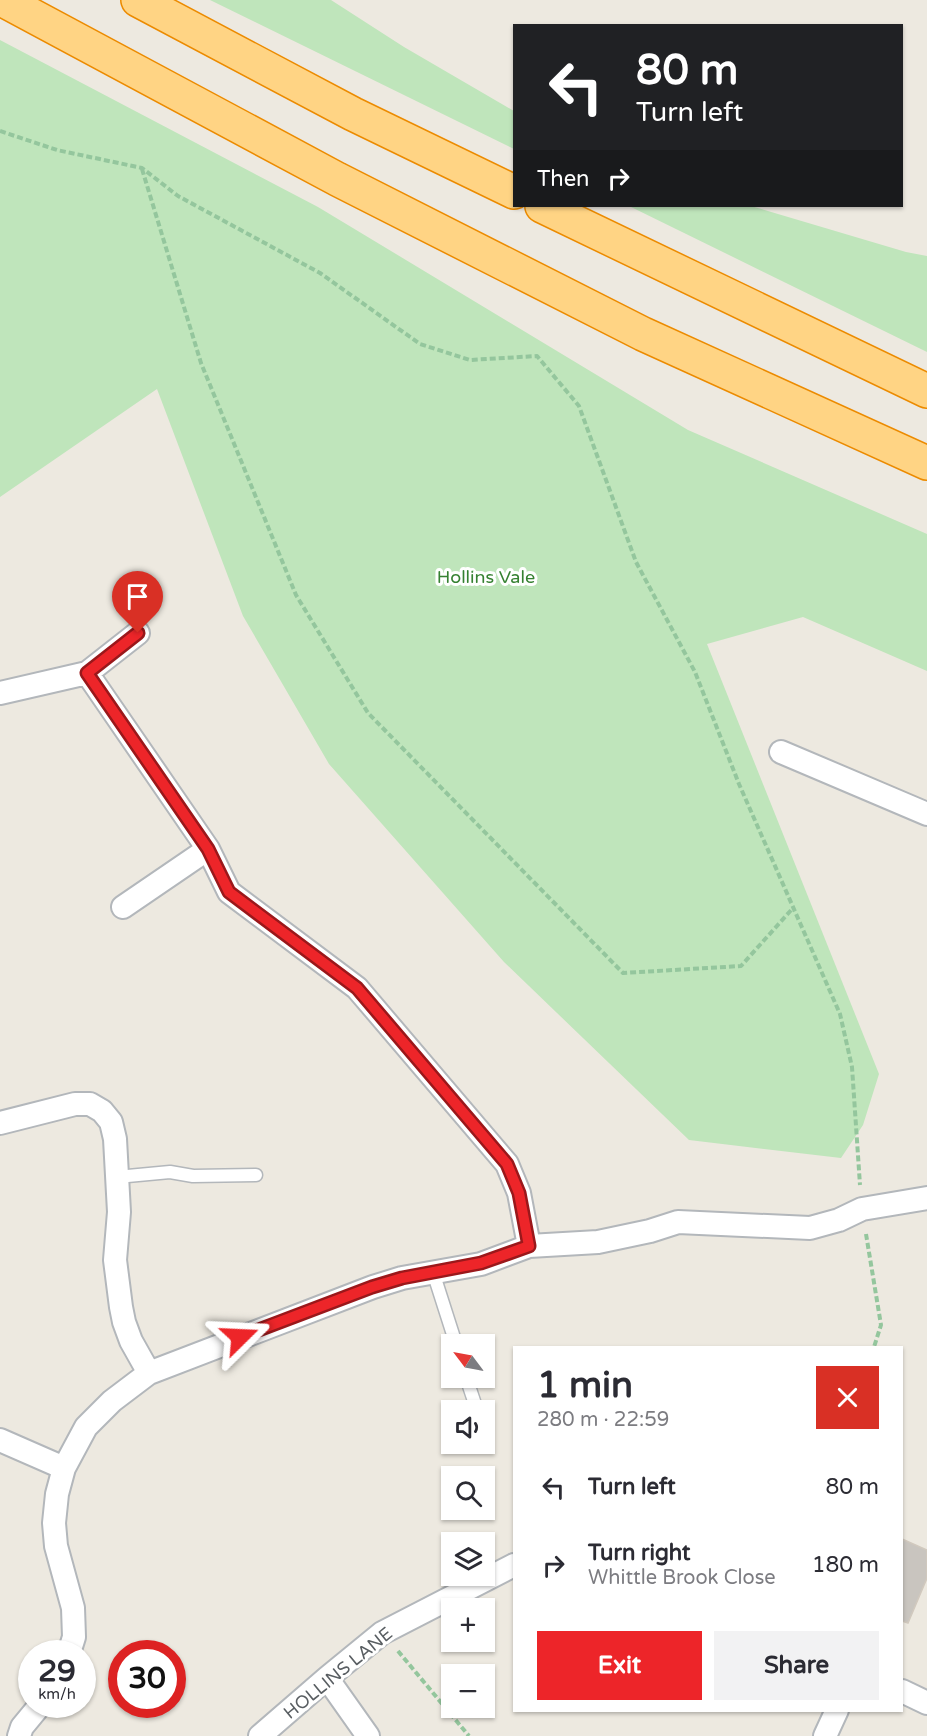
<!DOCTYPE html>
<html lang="en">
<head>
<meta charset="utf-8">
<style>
  body { margin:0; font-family:"Varela Round",sans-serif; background:#f2f2f3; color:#2b2b33; height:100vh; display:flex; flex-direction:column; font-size:22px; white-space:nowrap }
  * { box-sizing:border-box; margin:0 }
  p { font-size:20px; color:#7c7c81 }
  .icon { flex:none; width:33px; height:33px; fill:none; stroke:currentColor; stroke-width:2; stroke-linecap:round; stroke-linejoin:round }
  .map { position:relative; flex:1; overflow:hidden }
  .side { position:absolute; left:513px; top:1346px; width:390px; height:366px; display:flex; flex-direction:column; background:#fff; border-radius:0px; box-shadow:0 2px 4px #0004 }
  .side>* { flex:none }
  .hud { position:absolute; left:513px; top:24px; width:390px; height:183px; border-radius:0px; box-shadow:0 2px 4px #0004; background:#202124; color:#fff; overflow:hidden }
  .needle { width:39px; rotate:302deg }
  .buttons { position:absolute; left:441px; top:1334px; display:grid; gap:12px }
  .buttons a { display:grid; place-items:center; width:54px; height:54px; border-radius:0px; background:#fff; box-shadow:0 2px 4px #0004; font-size:30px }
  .speed { position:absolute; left:18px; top:1640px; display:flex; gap:12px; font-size:30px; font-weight:700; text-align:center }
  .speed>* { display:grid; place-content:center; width:78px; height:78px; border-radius:50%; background:#fff; box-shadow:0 2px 4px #0004; line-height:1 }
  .speed small { font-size:15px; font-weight:400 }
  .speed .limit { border:9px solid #d22; background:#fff; color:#111 }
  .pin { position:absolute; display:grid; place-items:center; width:51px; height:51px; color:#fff; margin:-62px -26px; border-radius:50% 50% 50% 0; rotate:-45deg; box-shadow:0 0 6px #0007 }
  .pin .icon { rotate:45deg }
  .me { position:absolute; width:66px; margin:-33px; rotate:69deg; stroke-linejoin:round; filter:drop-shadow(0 0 4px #0008) }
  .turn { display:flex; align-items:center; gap:21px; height:126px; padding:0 24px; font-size:27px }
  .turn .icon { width:78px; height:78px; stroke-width:2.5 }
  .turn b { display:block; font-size:42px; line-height:51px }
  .then { display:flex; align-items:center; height:57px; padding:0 24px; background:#0003; gap:12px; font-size:22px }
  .round { display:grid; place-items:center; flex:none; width:63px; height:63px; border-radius:0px; background:#f2f2f3 }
  .overview { display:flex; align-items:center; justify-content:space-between; height:102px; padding:0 24px }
  h1 { font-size:36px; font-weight:800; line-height:45px }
  .action { display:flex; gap:12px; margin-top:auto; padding:12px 24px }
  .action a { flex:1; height:69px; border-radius:0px; background:#ed2529; color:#fff; font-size:24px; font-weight:800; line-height:69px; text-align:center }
  .action a+a { background:#f2f2f3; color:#2b2b33 }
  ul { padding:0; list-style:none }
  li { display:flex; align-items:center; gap:18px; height:78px; padding:0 24px }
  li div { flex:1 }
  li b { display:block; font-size:22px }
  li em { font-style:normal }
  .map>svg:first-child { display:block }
  .green { fill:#bfe5bb }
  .building { fill:#c9c5bf; stroke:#d1c9be; stroke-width:1.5 }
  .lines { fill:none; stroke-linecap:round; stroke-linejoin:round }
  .service-casing { stroke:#b3b7bb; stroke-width:15 }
  .minor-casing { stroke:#b3b7bb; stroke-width:26 }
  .motorway-casing { stroke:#ec8b00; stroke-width:36 }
  .path { stroke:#94c69d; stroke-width:4; stroke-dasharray:6 3; stroke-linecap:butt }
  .service { stroke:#fff; stroke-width:12 }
  .minor { stroke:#fff; stroke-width:22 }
  .motorway { stroke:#ffd484; stroke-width:33 }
  .route-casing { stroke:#9a181b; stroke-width:15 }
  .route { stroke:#ed2529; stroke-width:10 }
  .labels { text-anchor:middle; stroke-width:6; stroke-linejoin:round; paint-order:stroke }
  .park-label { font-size:18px; fill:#358131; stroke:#fff }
  .street-label { font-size:18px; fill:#595e62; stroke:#fff }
</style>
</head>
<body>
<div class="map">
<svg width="927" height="1736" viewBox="0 0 927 1736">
  <rect width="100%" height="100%" fill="#ede9e0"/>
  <path class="green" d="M210 0H331L404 47 514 111V149Z
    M0 40 318 207 688 430 927 534V671L803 617 707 644 879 1074 863 1125 841 1158 689 1140 504 962 329 764 243 616 157 389 0 497Z
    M629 206H751L906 252 927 256V352Z"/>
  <path class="building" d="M902 1539 927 1550V1578L908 1623 902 1621Z"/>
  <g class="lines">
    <g class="service-casing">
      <path id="service" d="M117 1177 170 1172 193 1176 256 1175
        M433 1272 456 1344
        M466 1377 477 1410"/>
    </g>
    <g class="minor-casing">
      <path id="minor" d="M87 673 208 849 229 892 357 988 507 1164 519 1193 529 1246
        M0 693 87 673 138 633
        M781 752 927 814
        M123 907 208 849
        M0 1123 75 1104H90L102 1111 111 1122 115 1139 119 1212 115 1260 121 1307 124 1322 131 1341 149 1373
        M0 1440 64 1468
        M69 1653 74 1637 73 1608 56 1546 54 1523 57 1494 64 1468 86 1427 112 1401 149 1373 373 1287 402 1278 481 1264 529 1246 598 1242 650 1231 678 1222 810 1228 839 1220 862 1209 927 1198
        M327 1678 368 1736
        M902 1691 927 1703
        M19 1736 22 1727 41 1704
        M260 1736 327 1678 382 1633 514 1565
        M825 1736 837 1710"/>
    </g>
    <g class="motorway-casing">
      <path id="motorway" d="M3 0 337 179 643 334 927 463
        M138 0 353 114 514 192
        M542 206 927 391"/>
    </g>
    <path class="path" d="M0 131 57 150 142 168 178 196 320 273 420 344 470 360 537 356 579 406 636 562 695 672 739 784 840 1014 852 1067 860 1185
      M142 169 201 363 296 595 368 713 623 973 741 966 793 908
      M866 1234 881 1325 874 1347
      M398 1651 469 1736"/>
    <use href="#service" class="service"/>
    <use href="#minor" class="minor"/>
    <use href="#motorway" class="motorway"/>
  </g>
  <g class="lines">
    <g class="route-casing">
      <path id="route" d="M138 633 87 673 208 849 229 892 357 988 507 1164 519 1193 529 1246 481 1263 402 1278 372 1287 240 1337"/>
    </g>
    <use href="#route" class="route"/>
  </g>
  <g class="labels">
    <g class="park-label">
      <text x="486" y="583">Hollins Vale</text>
    </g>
    <g class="street-label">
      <text transform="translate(338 1673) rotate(-39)" y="6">HOLLINS LANE</text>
    </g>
  </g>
</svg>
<div class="buttons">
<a><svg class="needle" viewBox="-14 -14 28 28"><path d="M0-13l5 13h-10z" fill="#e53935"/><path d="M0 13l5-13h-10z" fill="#7c7c81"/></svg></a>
<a><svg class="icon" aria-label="sound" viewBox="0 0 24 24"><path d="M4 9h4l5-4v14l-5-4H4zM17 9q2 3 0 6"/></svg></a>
<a><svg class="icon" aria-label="search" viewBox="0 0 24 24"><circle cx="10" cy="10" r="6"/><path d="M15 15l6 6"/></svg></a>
<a><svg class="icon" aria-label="layers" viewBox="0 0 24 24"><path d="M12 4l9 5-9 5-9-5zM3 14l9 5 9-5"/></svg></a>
<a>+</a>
<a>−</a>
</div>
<div class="speed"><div>29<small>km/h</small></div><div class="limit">30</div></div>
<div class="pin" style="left:138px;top:633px;background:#d93025"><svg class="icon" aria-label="arrive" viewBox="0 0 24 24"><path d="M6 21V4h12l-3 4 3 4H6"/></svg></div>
<svg class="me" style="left:240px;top:1337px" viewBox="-20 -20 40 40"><path d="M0-17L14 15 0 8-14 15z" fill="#ed2529" stroke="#fff" stroke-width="4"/></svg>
<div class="hud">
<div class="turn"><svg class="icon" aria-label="left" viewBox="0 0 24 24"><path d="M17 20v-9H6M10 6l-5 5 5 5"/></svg><div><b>80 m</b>Turn left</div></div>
<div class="then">Then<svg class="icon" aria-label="right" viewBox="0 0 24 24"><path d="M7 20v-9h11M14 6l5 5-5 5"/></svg></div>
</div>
<section class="side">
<div class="overview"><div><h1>1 min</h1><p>280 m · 22:59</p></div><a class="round" style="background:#d93025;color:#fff"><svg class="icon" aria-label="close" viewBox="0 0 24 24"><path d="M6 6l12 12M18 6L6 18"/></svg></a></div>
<ul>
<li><svg class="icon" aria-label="left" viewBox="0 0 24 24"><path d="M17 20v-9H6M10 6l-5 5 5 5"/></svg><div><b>Turn left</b></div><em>80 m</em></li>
<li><svg class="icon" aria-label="right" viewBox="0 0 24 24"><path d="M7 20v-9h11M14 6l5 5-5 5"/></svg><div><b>Turn right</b><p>Whittle Brook Close</p></div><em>180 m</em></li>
</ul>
<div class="action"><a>Exit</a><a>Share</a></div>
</section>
</div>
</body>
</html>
